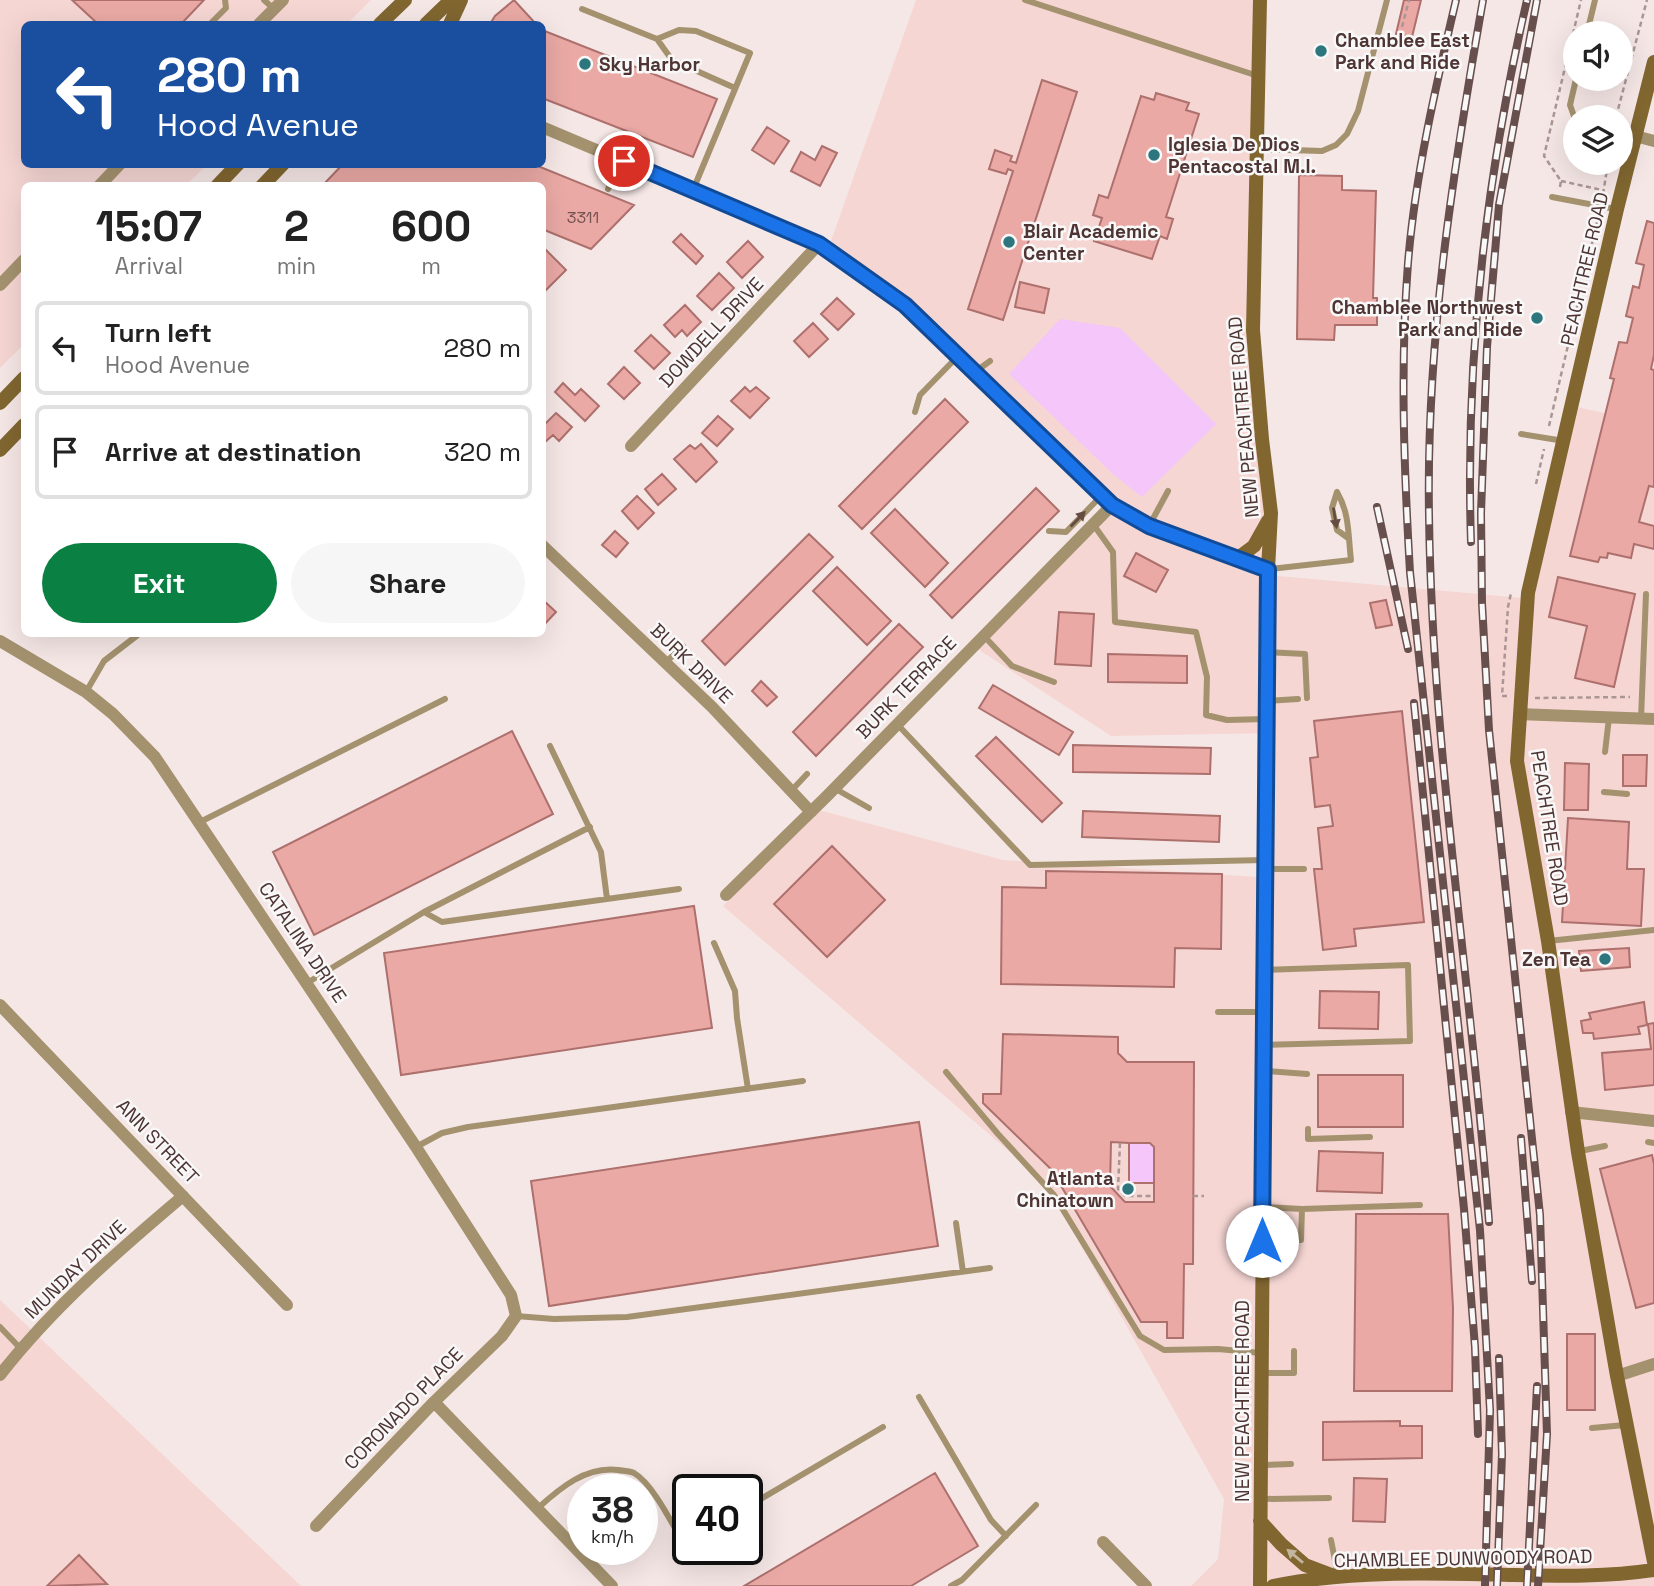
<!DOCTYPE html>
<html lang="en">
<head>
<meta charset="utf-8">
<style>
  body { margin:0; font-family:"Space Grotesk",sans-serif; background:#f6f6f6; color:#222; height:100vh; display:flex; flex-direction:column; font-size:26px; white-space:nowrap }
  * { box-sizing:border-box; margin:0 }
  p { font-size:23px; color:#767676 }
  .icon { flex:none; width:38px; height:38px; fill:none; stroke:currentColor; stroke-width:2; stroke-linecap:round; stroke-linejoin:round }
  .map { position:relative; flex:1; overflow:hidden }
  .side { position:absolute; left:21px; top:182px; width:525px; height:455px; display:flex; flex-direction:column; background:#fff; border-radius:10px; box-shadow:0 7px 28px #0002 }
  .side>* { flex:none }
  .top-card { position:absolute; left:21px; top:21px; width:525px; height:147px; border-radius:10px; box-shadow:0 7px 28px #0002; background:#1a4fa0; color:#fff; overflow:hidden }
  .tools { position:absolute; left:1563px; top:21px; display:grid; gap:14px }
  .tools a { display:grid; place-items:center; width:70px; height:70px; border-radius:50%; background:#fff; box-shadow:0 7px 28px #0002; font-size:35px }
  .speed { position:absolute; left:567px; top:1474px; display:flex; gap:14px; font-size:35px; font-weight:700; text-align:center }
  .speed>* { display:grid; place-content:center; width:91px; height:91px; border-radius:50%; background:#fff; box-shadow:0 7px 28px #0002; line-height:1 }
  .speed small { font-size:18px; font-weight:400 }
  .speed .limit { border:4px solid #111; border-radius:10px; background:#fff; color:#111 }
  .pin { position:absolute; display:grid; place-items:center; width:60px; height:60px; color:#fff; margin:-30px; border:4px solid #fff; border-radius:50%; box-shadow:0 2px 7px #0007 }
  .me { position:absolute; width:77px; margin:-38px; rotate:0deg; stroke-linejoin:round; filter:drop-shadow(0 0 5px #0008) }
  .turn { display:flex; align-items:center; gap:24px; height:147px; padding:0 21px; font-size:32px }
  .turn .icon { width:91px; height:91px; stroke-width:2.5 }
  .turn b { display:block; font-size:49px; line-height:60px }
  .eta { display:flex; justify-content:space-evenly; align-items:center; height:119px; text-align:center }
  .eta b { font-size:42px; font-weight:800; line-height:49px }
  .action { display:flex; gap:14px; margin-top:auto; padding:14px 21px }
  .action a { flex:1; height:80px; border-radius:42px; background:#0b8043; color:#fff; font-size:28px; font-weight:800; line-height:80px; text-align:center }
  .action a+a { background:#f6f6f6; color:#222 }
  ul { padding:0; list-style:none }
  li { display:flex; align-items:center; gap:21px; height:94px; margin:0 14px 10px; padding:0 7px; border:4px solid #e0e0e0; border-radius:10px }
  li div { flex:1 }
  li b { display:block; font-size:26px }
  li em { font-style:normal }
  .map>svg:first-child { display:block }
  .built { fill:#f5d6d3 }
  .green { fill:#f4c6f9 }
  .building { fill:#eaa9a5; stroke:#ad706d; stroke-width:2; fill-rule:evenodd }
  .lines { fill:none; stroke-linecap:round; stroke-linejoin:round }
  .path { stroke:#aa9795; stroke-width:2.5; stroke-dasharray:5 3.5; stroke-linecap:butt }
  .lane { stroke:#a4926f; stroke-width:6 }
  .street { stroke:#a4926f; stroke-width:12 }
  .secondary { stroke:#816630; stroke-width:14 }
  .rail-casing { stroke:#674f4d; stroke-width:8 }
  .rail { stroke:#f8f8f8; stroke-width:5; stroke-dasharray:16; stroke-linecap:butt }
  .oneway { fill:#644c41 }
  .oneway2 { fill:#c2b69e }
  .route-casing { stroke:#114b97; stroke-width:18 }
  .route { stroke:#1a73e8; stroke-width:12 }
  .poi-dot { fill:#2d767d; stroke:#f8f8f8; stroke-width:2.5 }
  .labels { text-anchor:middle; stroke-width:5; stroke-linejoin:round; paint-order:stroke }
  .number-label { font-size:16px; fill:#75514f }
  .poi-label { font-size:19px; font-weight:bold; fill:#4e3432; stroke:#f8f8f8; text-anchor:start }
  .street-label { font-size:19px; fill:#4e3432; stroke:#f8f8f8 }
</style>
</head>
<body>
<div class="map">
<svg width="1654" height="1586" viewBox="0 0 1654 1586">
  <rect width="100%" height="100%" fill="#f5e7e6"/>
  <path class="built" d="M0 0H371L347 24H24V164L207 165 186 185 24 186V344L0 368Z
    M916 0H1259L1251 272 1268 575 1523 598 1568 405 1654 424V1586H1191L1218 1559 1224 1499 1046 1183 723 906 819 810 1003 860 1271 878 1273 733 1111 736 970 644 1111 508 941 351 831 241Z
    M0 1300 301 1586H0Z"/>
  <path class="green" d="M1060 319 1120 328 1216 424 1142 497 1113 474 1009 374Z
    M1129 1143H1150L1154 1147V1183H1129Z"/>
  <path class="building" d="M72 0H204L182 23 183 24H98Z
    M514 0 536 24H490L495 16Z
    M1404 0H1421L1412 37 1396 34Z
    M542 30 717 99 693 157 542 98Z
    M1042 80 1077 92 1003 320 968 309 1013 171 1008 169 1006 174 989 169 995 150 1012 156 1010 161 1016 163Z
    M1156 93 1189 103 1186 110 1199 114 1166 217 1173 219 1167 239 1160 236 1152 259 1094 241 1102 218 1093 215 1099 195 1108 198 1141 96 1154 100Z
    M767 127 789 141 774 164 752 150Z
    M822 146 837 153 820 186 791 171 801 152 815 160Z
    M343 164H533L634 205 591 249 542 229V186H322Z
    M1299 175 1342 176V190L1376 191 1373 298H1377V325H1335L1334 340 1297 339Z
    M1647 221 1654 223V355L1651 369 1654 370V487L1649 486 1639 522 1654 526V549L1634 544 1631 558 1608 553 1607 558 1600 557 1598 562 1570 556 1614 379 1610 378 1619 342 1627 343 1633 318 1626 316 1633 286 1639 288 1644 265 1636 263Z
    M681 234 703 256 696 264 673 242Z
    M748 241 763 257 742 278 727 262Z
    M542 246 566 270 542 294Z
    M719 273 734 288 712 310 697 296Z
    M1020 282 1049 289 1044 313 1015 307Z
    M837 298 854 314 838 330 821 314Z
    M685 305 701 322 687 336 682 330 675 337 664 325Z
    M813 323 828 339 809 357 794 341Z
    M651 335 670 353 654 369 635 351Z
    M624 367 640 383 624 399 608 384Z
    M563 383 575 395 581 389 599 406 585 421 555 392Z
    M745 387 750 392 756 387 769 398 750 418 731 401Z
    M945 399 968 422 862 529 839 506Z
    M556 413 572 427 559 441 553 435 545 442 542 440V427Z
    M718 416 733 429 717 446 702 433Z
    M701 444 717 462 696 482 674 459 690 445 695 449Z
    M662 474 676 489 658 505 645 489Z
    M1036 488 1059 511 952 618 930 595Z
    M637 496 654 513 638 529 622 511Z
    M895 509 948 563 925 587 871 533Z
    M615 531 628 543 616 557 602 545Z
    M809 534 833 557 725 665 702 641Z
    M1136 553 1168 570 1156 592 1124 576Z
    M837 567 891 621 867 645 813 591Z
    M1558 577 1635 594 1614 687 1575 678 1587 626 1549 617Z
    M542 599 556 612 542 627Z
    M1386 600 1392 625 1376 628 1370 603Z
    M1059 612 1094 614 1091 666 1055 664Z
    M899 624 923 647 816 756 793 732Z
    M1108 654 1187 656V683L1108 682Z
    M761 681 777 697 767 706 752 691Z
    M993 685 1073 732 1059 755 979 708Z
    M1402 711 1424 922 1354 929 1356 946 1323 950 1314 869H1322L1318 828 1333 826 1330 805 1315 807 1310 758 1318 757 1314 721Z
    M512 731 553 814 314 935 273 852Z
    M996 737 1062 803 1042 822 976 756Z
    M1073 745 1211 748 1210 774 1073 772Z
    M1623 755H1647L1646 786H1623Z
    M1565 763 1589 764 1588 810H1564Z
    M1083 811 1220 816 1219 842 1082 837Z
    M1568 818 1629 822 1627 869H1644L1641 926 1562 922Z
    M832 846 885 900 827 957 774 904Z
    M1046 871 1222 874 1221 949 1175 948 1174 987 1001 984 1002 887 1046 888Z
    M694 906 712 1028 401 1075 384 953Z
    M1629 948 1630 967 1581 971 1579 951Z
    M1320 991 1379 992 1378 1029 1319 1028Z
    M1644 1002 1647 1025 1638 1027 1640 1034 1594 1039 1593 1033H1583L1581 1021 1591 1019 1589 1013Z
    M1654 1023V1085L1605 1090 1602 1053 1651 1049 1648 1024Z
    M1003 1034 1118 1037V1053L1127 1062H1194L1193 1264H1184L1183 1338H1167V1322H1141L1057 1179V1175L983 1103V1094H1001ZM1129 1143H1150L1154 1147V1183H1129Z
    M1318 1075H1403V1127H1318Z
    M919 1122 938 1246 549 1306 531 1181Z
    M1111 1142 1129 1143V1183H1154V1202H1125L1110 1186Z
    M1319 1151 1383 1153 1382 1193 1317 1191Z
    M1652 1155 1654 1164V1303L1636 1308 1600 1169Z
    M1356 1214H1448L1453 1308 1452 1391H1354Z
    M1567 1334H1595V1410H1567Z
    M1400 1421V1426H1422V1458L1323 1460V1422Z
    M935 1473 978 1546 911 1586H744Z
    M1354 1478 1387 1479 1385 1522 1353 1521Z
    M79 1555 107 1584 47 1586Z"/>
  <g class="lines">
    <path class="path" d="M1402 27 1409 0
      M1616 117 1647 0
      M1561 181 1602 190
      M1560 187 1561 181 1544 156 1581 0
      M1603 194 1608 163
      M1549 426 1598 218
      M1536 484 1544 449
      M1507 696H1502L1508 607 1511 593
      M1535 698 1630 697
      M1120 1143 1118 1189 1125 1196H1154
      M1193 1196H1204"/>
    <path class="lane" d="M264 0 274 9
      M1025 0 1258 76
      M582 9 657 39 679 30 696 31 750 53 693 190
      M210 24 226 8 225 0
      M1587 33 1595 0
      M657 39 672 60 735 88
      M1575 119 1570 105 1576 79
      M1258 149 1322 151 1336 145 1347 134 1358 111 1387 0
      M608 189 623 161
      M1552 197 1615 209
      M975 372 990 361
      M915 412 920 395 958 356
      M1521 434 1564 441
      M1337 492 1332 508 1337 530 1348 538
      M1093 524 1113 552 1115 622 1196 632 1207 677 1206 715 1227 720 1267 719
      M1149 526 1168 491
      M1049 531 1066 532 1102 495
      M1270 569 1351 560C1348 536 1350 514 1337 492
      M984 636 1012 666 1054 682
      M1267 652 1305 654 1307 698
      M665 663 683 646
      M86 692 104 661 139 634
      M1267 701 1298 699
      M1641 719 1646 594
      M897 724 1030 865 1265 860
      M550 746 601 852 607 899
      M1605 752 1609 718
      M834 788 869 808
      M791 791 807 774
      M1604 792 1627 794
      M200 822 445 699
      M1268 869H1304
      M424 912 590 827
      M1548 941 1654 930
      M714 943 735 991 737 1018 748 1089
      M307 983 424 912 442 922 679 889
      M1218 1012H1264
      M1264 1045 1410 1041 1408 965 1266 970
      M1266 1071 1307 1074
      M946 1072 998 1134 1054 1195 1140 1336 1164 1350 1218 1349 1261 1353
      M1308 1129V1139L1370 1137
      M1648 1142 1654 1143
      M416 1147 442 1133 468 1127 803 1081
      M1580 1151 1605 1146
      M1263 1207 1302 1209
      M956 1223 963 1272
      M1263 1241 1301 1240 1302 1209 1420 1205
      M516 1316 554 1319 627 1317 990 1268
      M0 1327 22 1350
      M1263 1373H1294V1351
      M919 1397 991 1520 1006 1536
      M1592 1428 1625 1425
      M1263 1465 1291 1464
      M1262 1499 1329 1498
      M747 1507 883 1427
      M538 1508C560 1488 586 1466 618 1470 623 1471 630 1471 634 1473 653 1484 672 1524 684 1544L688 1542
      M1331 1540 1338 1576
      M951 1586 962 1580 1036 1505"/>
    <path class="street" d="M259 24 283 0
      M542 127 819 244 905 305 1112 505 1149 526 1268 570
      M1635 136 1654 141
      M99 186 120 164
      M0 285 24 260
      M631 446 819 244
      M542 545 712 707 811 812
      M0 641 86 692 113 714 155 757 416 1147 511 1295 516 1316 502 1336 434 1402 316 1526
      M1520 714 1654 719
      M726 895 827 796 1112 505
      M0 1005 287 1305
      M1571 1112 1654 1121
      M0 1375C53 1307 118 1251 183 1196
      M1617 1376 1654 1364
      M434 1402 612 1586
      M1103 1542 1146 1586"/>
    <path class="secondary" d="M1260 0 1253 330 1262 439 1271 513 1268 570 1260 1586
      M380 24 405 0
      M426 24 451 0
      M450 24 461 0
      M1654 62 1617 209 1528 593 1517 761 1548 941 1578 1152 1617 1376 1654 1562
      M217 186 238 164
      M262 186 283 164
      M0 403 24 378
      M0 450 24 425
      M1238 558 1254 546 1268 521
      M1260 1521 1281 1544 1305 1565 1334 1576
      M1273 1586C1351 1570 1435 1573 1514 1575 1562 1576 1607 1577 1654 1570"/>
    <g class="rail-casing">
      <path id="rail" d="M1456 0C1436 85 1415 176 1408 263 1400 366 1404 469 1410 572L1480 1230 1490 1410 1485 1586
        M1483 0C1453 171 1426 341 1429 515 1432 752 1472 986 1489 1222
        M1537 0 1499 205 1487 347 1481 513 1482 603 1489 730 1540 1215 1547 1434 1538 1586
        M1377 507 1408 649
        M1471 542C1465 361 1486 176 1527 0
        M1414 703 1464 1209 1475 1347 1478 1434
        M1521 1138 1532 1281
        M1497 1586 1502 1454 1499 1358
        M1527 1586 1537 1386"/>
    </g>
    <use href="#rail" class="rail"/>
  </g>
  <defs><path id="oneway-solid" d="M-6-.8H1V-3.2L6.5 0L1 3.2V.8H-6Z" transform="scale(1.75)"/></defs>
  <g class="oneway">
    <use href="#oneway-solid" transform="translate(1335 518) rotate(81)"/>
    <use href="#oneway-solid" transform="translate(1078 519) rotate(-46)"/>
  </g>
  <use class="oneway2" href="#oneway-solid" transform="translate(1295 1556) rotate(-140)"/>
  <g class="lines">
    <g class="route-casing">
      <path id="route" d="M624 161 819 244 905 305 1112 505 1149 526 1268 570 1262 1241"/>
    </g>
    <use href="#route" class="route"/>
  </g>
  <g class="poi-dot">
    <circle cx="1321" cy="51" r="7"/>
    <circle cx="585" cy="64" r="7"/>
    <circle cx="1154" cy="155" r="7"/>
    <circle cx="1009" cy="242" r="7"/>
    <circle cx="1537" cy="318" r="7"/>
    <circle cx="1605" cy="959" r="7"/>
    <circle cx="1128" cy="1189" r="7"/>
  </g>
  <g class="labels">
    <g class="number-label">
      <text x="583" y="223">3311</text>
    </g>
    <g class="poi-label">
      <text x="1335" y="47">Chamblee East<tspan x="1335" dy="22">Park and Ride</tspan></text>
      <text x="599" y="71">Sky Harbor</text>
      <text x="1168" y="151">Iglesia De Dios<tspan x="1168" dy="22">Pentacostal M.I.</tspan></text>
      <text x="1023" y="238">Blair Academic<tspan x="1023" dy="22">Center</tspan></text>
      <text x="1523" y="314" text-anchor="end">Chamblee Northwest<tspan x="1523" dy="22">Park and Ride</tspan></text>
      <text x="1591" y="966" text-anchor="end">Zen Tea</text>
      <text x="1114" y="1185" text-anchor="end">Atlanta<tspan x="1114" dy="22">Chinatown</tspan></text>
    </g>
    <g class="street-label">
      <text transform="translate(1584 269) rotate(-77)" y="7">PEACHTREE ROAD</text>
      <text transform="translate(711 332) rotate(-47)" y="7">DOWDELL DRIVE</text>
      <text transform="translate(1243 417) rotate(-95)" y="7">NEW PEACHTREE ROAD</text>
      <text transform="translate(692 663) rotate(44)" y="7">BURK DRIVE</text>
      <text transform="translate(906 687) rotate(-46)" y="7">BURK TERRACE</text>
      <text transform="translate(1550 828) rotate(81)" y="7">PEACHTREE ROAD</text>
      <text transform="translate(303 942) rotate(56)" y="7">CATALINA DRIVE</text>
      <text transform="translate(158 1141) rotate(46)" y="7">ANN STREET</text>
      <text transform="translate(75 1269) rotate(-44)" y="7">MUNDAY DRIVE</text>
      <text transform="translate(1242 1401) rotate(-90)" y="7">NEW PEACHTREE ROAD</text>
      <text transform="translate(403 1408) rotate(-46)" y="7">CORONADO PLACE</text>
      <text transform="translate(1463 1558) rotate(-1)" y="7">CHAMBLEE DUNWOODY ROAD</text>
    </g>
  </g>
</svg>
<div class="tools">
<a><svg class="icon" aria-label="sound" viewBox="0 0 24 24"><path d="M4 9h4l5-4v14l-5-4H4zM17 9q2 3 0 6"/></svg></a>
<a><svg class="icon" aria-label="layers" viewBox="0 0 24 24"><path d="M12 4l9 5-9 5-9-5zM3 14l9 5 9-5"/></svg></a>
</div>
<div class="speed"><div>38<small>km/h</small></div><div class="limit">40</div></div>
<div class="pin" style="left:624px;top:161px;background:#d93025"><svg class="icon" aria-label="arrive" viewBox="0 0 24 24"><path d="M6 21V4h12l-3 4 3 4H6"/></svg></div>
<svg class="me" style="left:1262px;top:1241px" viewBox="-20 -20 40 40"><circle r="19" fill="#fff"/><path d="M0-13L10 11 0 6-10 11z" fill="#1a73e8"/></svg>
<div class="top-card">
<div class="turn"><svg class="icon" aria-label="left" viewBox="0 0 24 24"><path d="M17 20v-9H6M10 6l-5 5 5 5"/></svg><div><b>280 m</b>Hood Avenue</div></div>
</div>
<section class="side">
<div class="eta">
<div><b>15:07</b><p>Arrival</p></div>
<div><b>2</b><p>min</p></div>
<div><b>600</b><p>m</p></div>
</div>
<ul>
<li><svg class="icon" aria-label="left" viewBox="0 0 24 24"><path d="M17 20v-9H6M10 6l-5 5 5 5"/></svg><div><b>Turn left</b><p>Hood Avenue</p></div><em>280 m</em></li>
<li><svg class="icon" aria-label="arrive" viewBox="0 0 24 24"><path d="M6 21V4h12l-3 4 3 4H6"/></svg><div><b>Arrive at destination</b></div><em>320 m</em></li>
</ul>
<div class="action"><a>Exit</a><a>Share</a></div>
</section>
</div>
</body>
</html>
